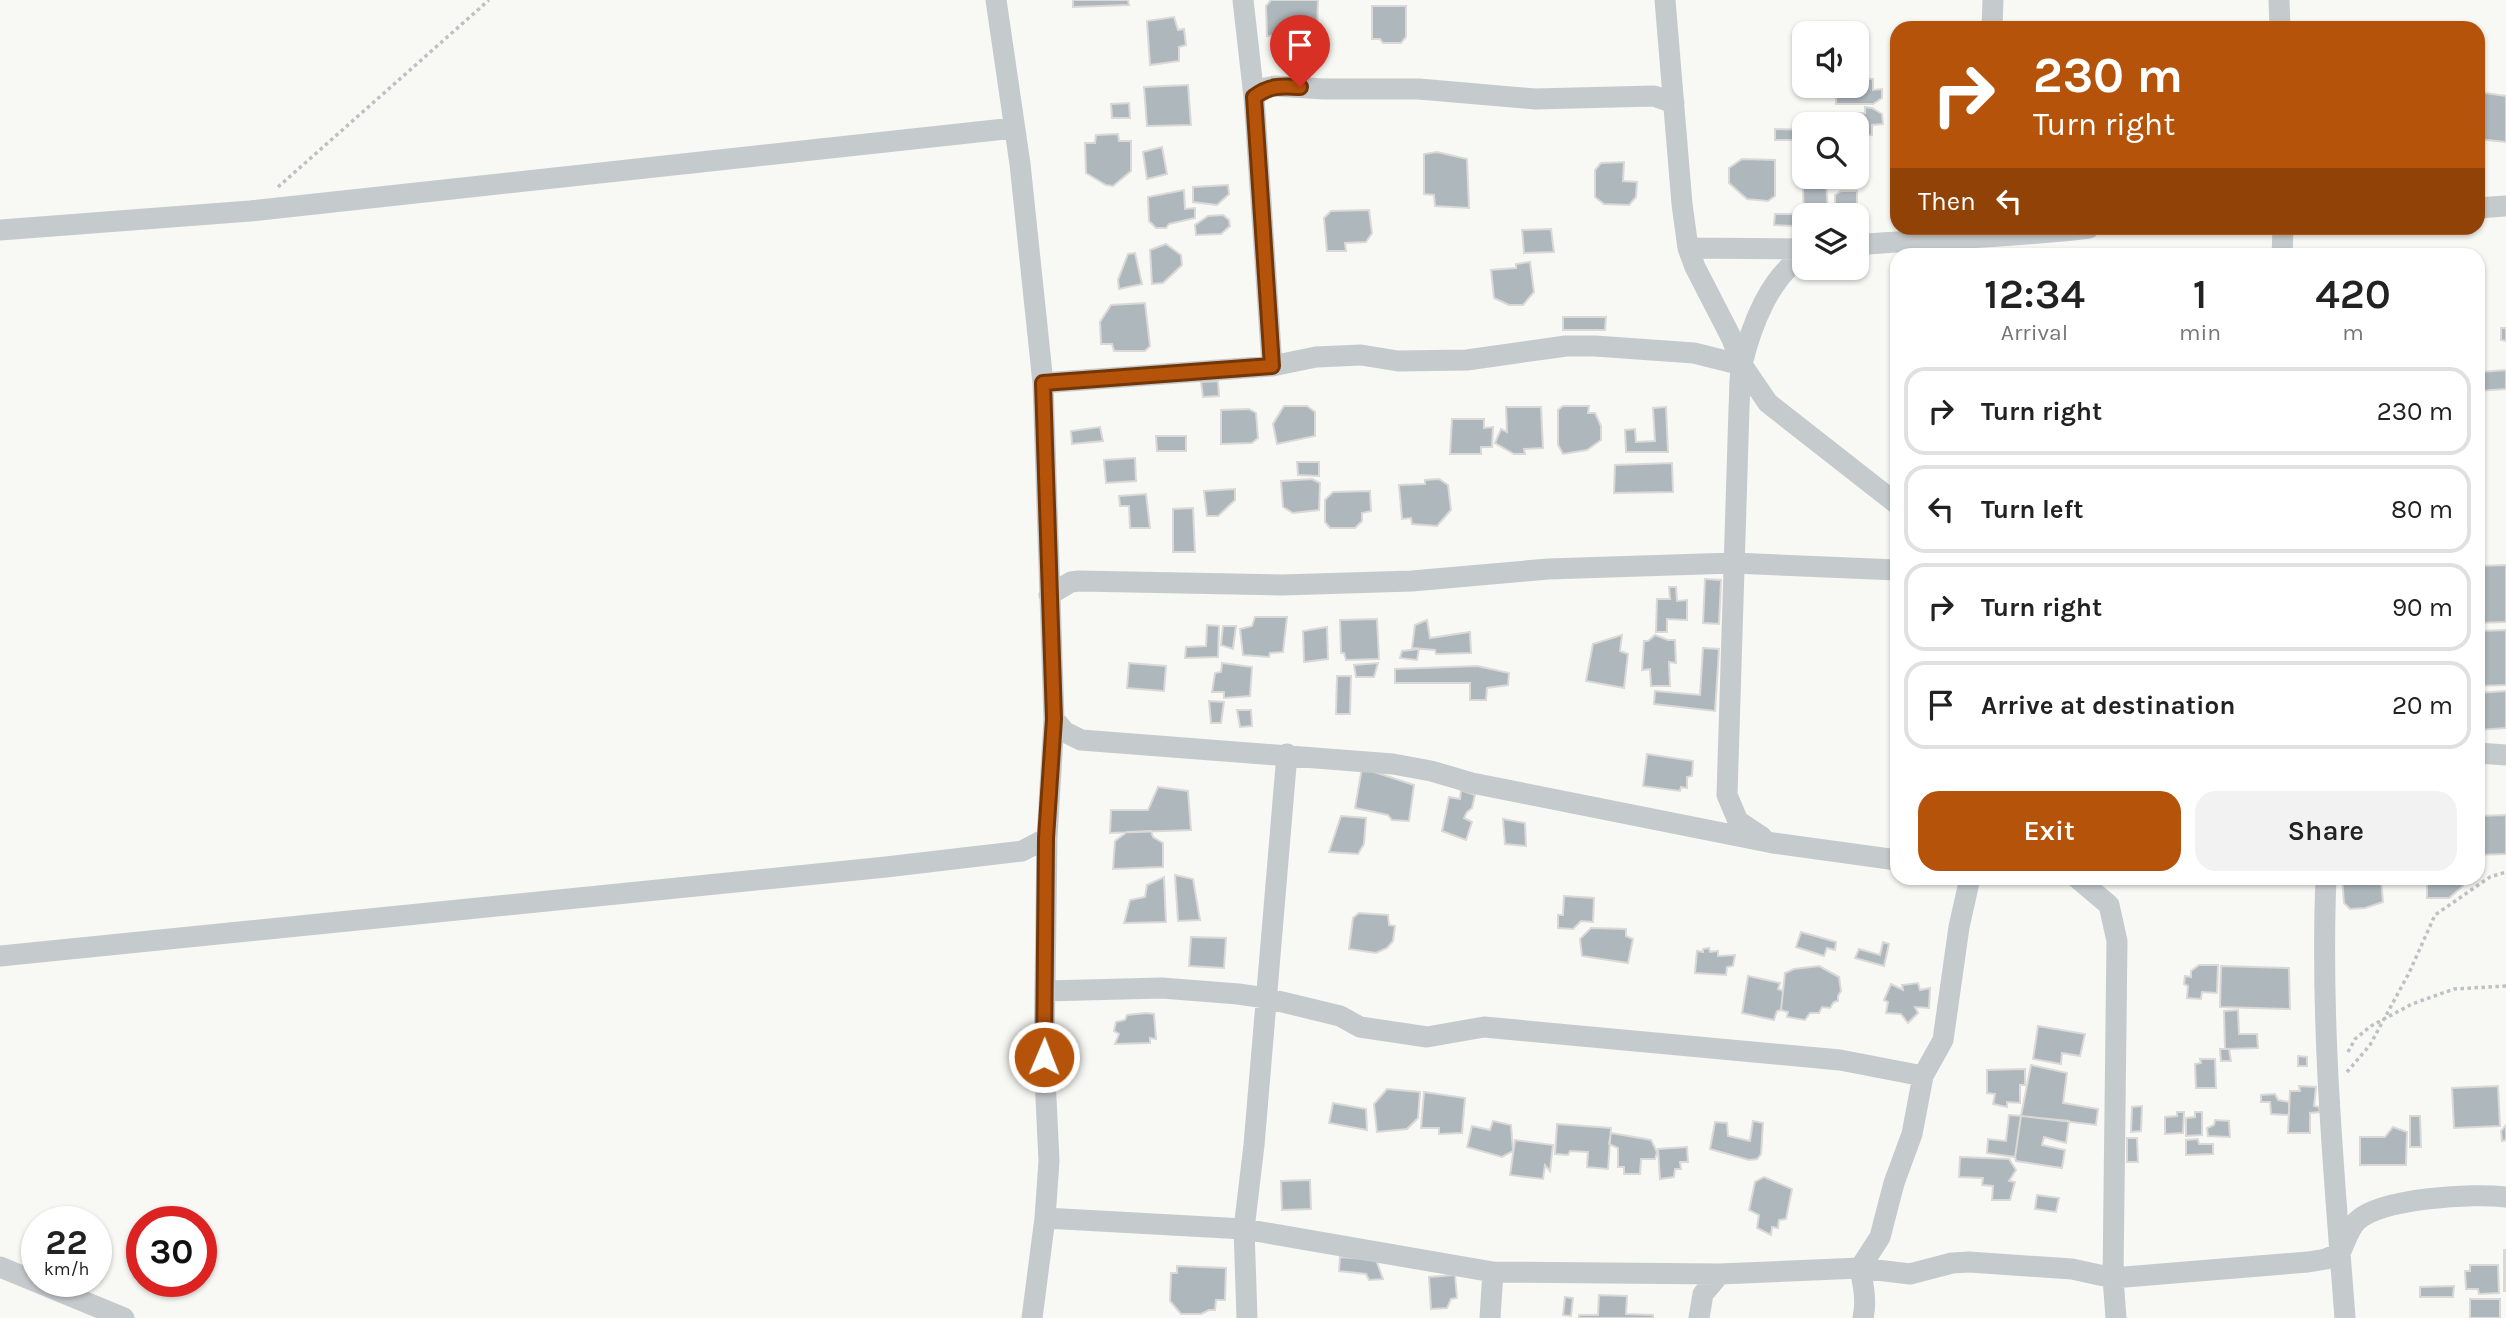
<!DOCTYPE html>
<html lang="en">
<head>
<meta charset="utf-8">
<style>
  body { margin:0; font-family:Karla,sans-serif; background:#f2f2f2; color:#222; height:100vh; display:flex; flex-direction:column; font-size:26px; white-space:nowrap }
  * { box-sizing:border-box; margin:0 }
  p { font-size:23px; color:#767676 }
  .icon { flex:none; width:38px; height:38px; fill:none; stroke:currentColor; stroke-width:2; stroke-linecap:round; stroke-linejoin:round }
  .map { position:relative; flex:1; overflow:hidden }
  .side { position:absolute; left:1890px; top:248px; width:595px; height:637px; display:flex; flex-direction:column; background:#fff; border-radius:21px; box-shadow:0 2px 5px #0004 }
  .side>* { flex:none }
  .hud { position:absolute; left:1890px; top:21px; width:595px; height:214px; border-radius:21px; box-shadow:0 2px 5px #0004; background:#b45309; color:#fff; overflow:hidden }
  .controls { position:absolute; left:1792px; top:21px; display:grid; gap:14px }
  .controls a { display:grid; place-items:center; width:77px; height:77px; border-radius:14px; background:#fff; box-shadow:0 2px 5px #0004; font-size:35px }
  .speed { position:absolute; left:21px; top:1206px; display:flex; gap:14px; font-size:35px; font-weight:700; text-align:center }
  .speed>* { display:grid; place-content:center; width:91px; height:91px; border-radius:50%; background:#fff; box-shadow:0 2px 5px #0004; line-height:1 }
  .speed small { font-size:18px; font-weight:400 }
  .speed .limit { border:10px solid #d22; background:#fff; color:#111 }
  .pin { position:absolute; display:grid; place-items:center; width:60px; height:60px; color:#fff; margin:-72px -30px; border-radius:50% 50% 50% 0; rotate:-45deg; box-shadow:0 0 7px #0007 }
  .pin .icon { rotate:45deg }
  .me { position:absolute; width:77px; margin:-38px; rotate:1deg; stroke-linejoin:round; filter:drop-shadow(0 0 5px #0008) }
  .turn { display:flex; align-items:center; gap:24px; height:147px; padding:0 28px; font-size:32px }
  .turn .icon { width:91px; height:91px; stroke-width:2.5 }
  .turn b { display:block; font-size:49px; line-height:60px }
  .then { display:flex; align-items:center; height:66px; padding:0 28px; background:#0003; gap:14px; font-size:26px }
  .eta { display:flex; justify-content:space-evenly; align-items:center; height:119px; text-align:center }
  .eta b { font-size:42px; font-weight:600; line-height:49px }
  .primary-button { display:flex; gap:14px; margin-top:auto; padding:14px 28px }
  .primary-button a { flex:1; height:80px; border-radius:21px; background:#b45309; color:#fff; font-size:28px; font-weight:600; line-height:80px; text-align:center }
  .primary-button a+a { background:#f2f2f2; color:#222 }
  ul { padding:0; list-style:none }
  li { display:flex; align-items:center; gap:21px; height:88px; margin:0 14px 10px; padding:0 14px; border:4px solid #e0e0e0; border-radius:21px }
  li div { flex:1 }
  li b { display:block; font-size:26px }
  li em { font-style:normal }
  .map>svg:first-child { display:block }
  .building { fill:#aeb7bc; stroke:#dad9d7; stroke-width:2 }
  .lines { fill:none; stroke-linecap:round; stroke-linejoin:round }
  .path { stroke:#bec1c3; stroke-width:3.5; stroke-dasharray:3.5 3.5; stroke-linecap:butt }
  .minor { stroke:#c5cacd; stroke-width:21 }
  .route-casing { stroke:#753606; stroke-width:18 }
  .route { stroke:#b45309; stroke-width:12 }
</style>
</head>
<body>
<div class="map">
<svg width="2506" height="1318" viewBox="0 0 2506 1318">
  <rect width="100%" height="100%" fill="#f8f8f5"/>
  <path class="building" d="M1073 0H1128L1129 5 1073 7Z
    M1271 0H1318L1317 27 1298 38H1283V35L1267 36 1266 6Z
    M1372 6H1406V37L1401 43H1383L1380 39H1372Z
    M1174 17 1178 30 1184 29 1186 45 1179 47V61L1150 65 1147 21Z
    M1857 78 1873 79V90L1882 89V98L1873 104H1836V86H1857Z
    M1188 85 1191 125 1147 126 1144 87Z
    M2478 92 2506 96V142L2478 139Z
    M1129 103 1130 118H1112L1111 104Z
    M1865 107 1872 108 1882 114 1883 124 1872 125V135L1857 136V124H1838V113H1865Z
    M1775 129 1804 130V140H1775Z
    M1118 134 1119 141H1131V171L1113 186 1106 185 1086 173 1085 143H1095L1096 135Z
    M1793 145H1804V177H1826L1828 215H1804V219L1802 159H1793Z
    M1162 147 1167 174 1147 179 1143 152Z
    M1864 150 1865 175 1857 182H1837V177H1857V151Z
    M1437 152 1467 159 1469 208 1435 206 1434 195 1424 194V154Z
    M1742 159 1775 160V196L1768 201 1747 199 1729 183V168Z
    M1624 162 1623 181 1637 182 1636 197 1629 205 1604 204 1595 197V170L1601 163Z
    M1228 185 1229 194 1217 205 1193 202V187Z
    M1184 190 1185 209 1195 208V218L1169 224 1166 228H1156L1149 221 1148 197Z
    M1841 191H1857V209H1835V195Z
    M1369 210 1372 233 1366 242 1345 243 1346 251H1327L1324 218 1331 211Z
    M1775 214H1794V226L1774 225Z
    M1223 215 1229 220 1230 226 1221 234 1196 235 1195 225 1208 216Z
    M1551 229 1554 252 1524 253 1522 230Z
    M1166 244 1181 255 1182 265 1163 283 1152 284 1150 250Z
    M1135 253 1142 284 1119 289 1118 280 1128 254Z
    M1530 262 1534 292 1523 305H1509L1494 298 1491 270 1516 268V264Z
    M2478 266H2482L2478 305Z
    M1145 303 1150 346 1145 351H1114L1112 344H1101L1100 322 1111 305Z
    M1563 317H1606L1605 330H1563Z
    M2501 328H2506V341L2501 340Z
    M2506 370V389L2478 391V383H2483L2482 372Z
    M1218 381 1219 396 1203 397 1201 382Z
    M1284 406H1307L1315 412V436L1277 444 1273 424Z
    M1563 406H1589L1588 413H1595L1601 426V440L1587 450 1563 454 1558 445V410Z
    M1506 407H1541L1543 448 1524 449 1525 454H1514L1495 443 1501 429 1507 432Z
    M1666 407 1668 452H1626L1625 430 1635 429 1636 442 1655 441 1653 408Z
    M1249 409 1256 413 1258 438 1252 443 1221 444V410Z
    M1452 419H1484V428L1493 427 1492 447H1481V454H1450Z
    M1100 427 1103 441 1072 444 1071 431Z
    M1156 436H1186V451H1157Z
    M1135 458 1136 481 1106 483 1104 460Z
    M1297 462H1319V476L1298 475Z
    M1672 463 1673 492 1614 493 1615 465Z
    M1312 479 1320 483 1319 510 1293 513 1283 507 1281 481Z
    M1439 479 1448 485 1451 510 1437 526 1412 524 1411 518 1402 519 1399 485 1425 484V480Z
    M1235 489V500L1218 516H1207L1204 491Z
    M1370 491 1371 511 1362 513V521L1355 528H1330L1325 522V500L1333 492Z
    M1146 494 1150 528H1130L1129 506H1120L1119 496Z
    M1193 508 1195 552H1173V509Z
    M2506 565V622L2478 623V566Z
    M1705 579 1721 580 1719 624 1703 623Z
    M1669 587H1676L1677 601 1687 600V620L1667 619V632H1656L1657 599H1670Z
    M1255 617H1287L1283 652 1270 653 1269 657 1243 655 1240 629 1252 626Z
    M1377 619 1379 659 1346 660 1344 653H1341L1340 620Z
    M1427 620 1430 638 1470 632 1471 653 1436 654 1435 650 1412 648 1415 625Z
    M1207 625 1219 626 1218 657 1185 658 1186 647 1206 646Z
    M1223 626H1236L1233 649 1221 645Z
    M1327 627 1328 659 1304 662 1303 631Z
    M2506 630V685L2478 686V631Z
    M1622 635 1620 651 1628 654 1624 688 1586 681 1593 644Z
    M1655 635 1668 640H1675L1676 663 1669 662 1670 686H1651L1650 669 1642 670 1644 641H1648Z
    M1703 648 1719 649 1715 711 1654 704 1655 691 1700 695Z
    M1419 649 1417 660 1400 658 1402 651Z
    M1129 663 1166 666 1164 691 1127 688Z
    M1222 663 1252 667 1250 696 1224 698V692H1212L1215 673 1221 672Z
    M1378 663 1374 677H1356L1354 665Z
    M1477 666 1509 673 1508 685 1487 688 1486 700H1470V683H1395V669Z
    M1337 676H1351L1350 714H1336Z
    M2506 691V728L2478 730V693Z
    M1209 701 1224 702 1221 723H1211Z
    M1237 710H1251L1252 726 1240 727Z
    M1647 754 1693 761 1692 776 1687 777V788L1681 787 1680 791 1643 786Z
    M1362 768 1414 785 1409 821 1392 820 1388 815 1355 808Z
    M1158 787 1188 791 1191 830 1110 833 1111 810H1148Z
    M1461 790 1475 795 1472 808 1467 812 1464 818 1472 822 1466 840 1442 831 1449 797 1460 799Z
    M2506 815V854L2478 855V816Z
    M1341 816 1366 818 1364 844 1358 854 1329 852Z
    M1503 819 1525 823 1526 846 1505 844Z
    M1151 831 1153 837 1163 843V867L1113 869 1115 841 1127 832Z
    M1175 875 1193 879 1200 920 1178 921Z
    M1164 877 1166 922 1124 923 1130 900 1145 897 1147 885Z
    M2342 878H2381L2383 902 2365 908 2350 909 2344 903Z
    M2427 878H2463V886L2449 898H2427Z
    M1564 896 1594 898 1593 922 1581 921 1573 929 1558 928V915H1563Z
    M1359 913 1388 915 1389 925 1395 926 1393 941 1387 948 1376 953 1349 949 1353 918Z
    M1591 928 1626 929V936L1633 939 1628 963 1582 956 1580 939Z
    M1801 932 1836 942 1835 950 1827 948 1824 956 1796 947Z
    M1191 937 1226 938 1224 968 1189 966Z
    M1883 942 1889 944 1884 966 1855 958 1859 949 1880 955Z
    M1709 948 1710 952 1718 951V956L1735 955 1733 966 1727 967 1726 975 1695 973 1697 951 1703 952V949Z
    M2199 965H2218L2217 993 2202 992 2201 999 2187 998 2188 986 2184 984 2185 976 2191 977V971Z
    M1819 966 1839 977 1841 991 1838 996V1001L1834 1002 1830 1008 1822 1007 1819 1013H1810L1805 1020 1787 1017 1788 1012 1781 1010 1785 973 1794 969Z
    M2221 966 2289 968 2290 1009 2220 1007Z
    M1748 976 1780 983 1778 989 1783 991 1781 1010 1777 1011 1774 1020 1742 1013Z
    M1918 983 1920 990 1930 988 1929 1008 1915 1007 1918 1013 1908 1023 1901 1014 1886 1013 1888 1002 1884 1000 1891 984 1903 990 1902 985Z
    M2238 1010 2239 1034H2257L2258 1048 2225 1049 2224 1011Z
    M1146 1013 1154 1014 1156 1039 1150 1038V1043L1115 1044 1119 1034 1114 1031 1116 1022 1125 1020 1127 1015Z
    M2038 1026 2085 1034 2080 1056 2062 1053 2061 1064 2033 1059Z
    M2220 1049H2229L2231 1061H2221Z
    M2298 1056 2307 1057V1066H2298Z
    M2200 1059H2215L2216 1088H2196L2195 1064 2201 1063Z
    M2031 1065 2067 1073 2063 1103 2098 1109 2096 1125 2021 1116Z
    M2025 1069V1085H2020V1103L2007 1102V1107L1993 1104 1995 1094 1987 1093V1070Z
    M2299 1086 2316 1087 2314 1106 2319 1107 2320 1112 2310 1113V1133H2288L2290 1091H2300Z
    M2498 1086 2500 1126 2454 1128 2452 1088Z
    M1387 1089 1420 1092 1418 1118 1407 1129 1377 1132 1374 1104Z
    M1424 1092 1465 1098 1462 1133 1439 1134V1128H1421Z
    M2275 1094 2278 1100 2289 1102V1115L2271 1114 2270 1102H2261V1095Z
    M1333 1103 1366 1109 1367 1130 1329 1123Z
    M2142 1106 2141 1131 2131 1132 2132 1107Z
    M2177 1112H2184L2183 1133 2165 1134V1117L2177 1116Z
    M2195 1112H2202V1135L2186 1136V1118L2195 1117Z
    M2009 1115 2021 1116 2015 1157 1987 1153 1988 1139 2006 1141Z
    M2021 1116 2069 1121 2066 1143 2044 1137 2042 1145 2065 1150 2062 1168 2016 1161 2015 1157Z
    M2410 1116H2420L2421 1147H2410Z
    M2215 1120 2229 1121 2230 1137 2208 1136 2207 1128 2214 1125Z
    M1493 1121 1511 1125 1513 1151 1502 1157 1467 1147 1472 1126 1490 1130Z
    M1753 1121 1763 1123 1761 1154 1757 1159 1749 1160 1710 1149 1715 1122 1727 1123 1728 1136 1750 1141Z
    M1557 1124 1611 1128 1608 1169 1587 1167 1588 1152 1570 1151 1568 1155 1555 1154Z
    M2506 1125V1140L2502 1141 2501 1131Z
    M2393 1127 2407 1132 2406 1165H2360V1137H2385Z
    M1611 1133 1651 1140 1657 1152 1655 1159H1641L1640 1174H1624V1167H1618V1148L1609 1144Z
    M2127 1138H2137L2138 1162H2127Z
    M2198 1139 2199 1144H2213V1154L2186 1155V1140Z
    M1515 1140 1553 1145 1550 1171 1545 1165 1543 1179 1510 1175Z
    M1687 1147 1688 1162H1680L1681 1169H1675L1674 1177 1660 1179 1658 1149Z
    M1960 1157 2009 1159 2016 1170 2009 1181 2015 1182 2010 1200H1992L1993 1186 1982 1185 1983 1178 1959 1177Z
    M1764 1177 1792 1189 1786 1219 1779 1220 1778 1228 1772 1227 1771 1235 1757 1228 1759 1215 1749 1210 1755 1182Z
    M1310 1180 1311 1209 1282 1210 1281 1181Z
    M2037 1195 2059 1198 2056 1212 2035 1209Z
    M2504 1250H2506V1291H2504Z
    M1340 1257 1376 1260 1383 1279 1369 1280 1366 1274 1339 1271Z
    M2470 1265H2498L2499 1293 2479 1294 2478 1289H2466L2465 1271H2470Z
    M1177 1266 1226 1268 1225 1300H1216L1215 1310H1209L1201 1314H1181L1170 1301 1171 1273H1177Z
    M1455 1275 1457 1298 1451 1299 1447 1308 1431 1309 1429 1277Z
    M2454 1286 2453 1297H2420V1287Z
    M1599 1295 1627 1296 1626 1314 1653 1315V1318H1579V1315H1598Z
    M1565 1297 1573 1298 1571 1316 1563 1315Z
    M2470 1299H2500V1318H2470Z"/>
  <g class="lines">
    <path class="path" d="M278 187 489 0
      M2348 1052 2355 1039 2371 1026 2412 1004 2454 989 2506 986
      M2347 1072 2370 1045 2409 973 2435 915 2490 877 2506 872"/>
    <path class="minor" d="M996 0 1020 164 1043 383 1054 719 1047 838 1044 1057 1049 1161 1045 1218 1032 1318
      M1243 0 1254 97 1272 366
      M1665 0 1682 204 1688 248 1695 267 1732 339 1742 365 1768 403 1897 504
      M2279 0 2280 28
      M1992 28 1993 0
      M1254 97 1265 88 1275 86 1324 89H1419L1535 99 1654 96 1674 103
      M2478 208 2506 206
      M0 230 250 211 1014 128
      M1857 245C1934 238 2012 238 2089 228
      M1688 248 1804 249
      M2282 256 2283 228
      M1043 383 1272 366 1316 357 1361 355 1398 361 1467 360 1566 346H1595L1694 353 1742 365
      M1049 595 1071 582 1079 581 1282 585 1412 581 1548 569 1733 563 1897 570
      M1054 719 1065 732 1081 740 1393 764 1431 771 1472 783 1773 843 1897 860
      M2478 753 2506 755
      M1762 837 1738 821 1727 795 1739 408C1740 394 1739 378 1742 364 1751 327 1770 275 1804 256
      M2077 878 2109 905 2117 941 2113 1278 2116 1318
      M2326 878C2320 1025 2334 1172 2345 1318
      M0 956 886 867 1022 851 1047 838
      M1045 991 1162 988 1238 994 1266 998 1340 1016 1360 1027 1427 1037 1484 1027 1840 1060 1923 1076
      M1045 1218 1244 1229 1493 1272 1720 1274
      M0 1267 124 1318
      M1247 1318 1244 1229 1254 1145 1287 754
      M1490 1318 1493 1272
      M1699 1318 1703 1294 1720 1274 1860 1268 1910 1274 1952 1263 1969 1262 2072 1269 2113 1278 2308 1262 2326 1259 2340 1253C2345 1243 2349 1228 2358 1220 2383 1198 2473 1193 2506 1197
      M1863 1318C1867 1301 1863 1284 1860 1268L1880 1237 1894 1183 1912 1134 1923 1076 1943 1040 1959 927 1970 878"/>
  </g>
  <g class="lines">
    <g class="route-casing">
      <path id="route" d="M1044 1057 1046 838 1054 719 1043 383 1272 366 1254 97C1270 85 1281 86 1300 87"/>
    </g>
    <use href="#route" class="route"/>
  </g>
</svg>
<div class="controls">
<a><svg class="icon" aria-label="sound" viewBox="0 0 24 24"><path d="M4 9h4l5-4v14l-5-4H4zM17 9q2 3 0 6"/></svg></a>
<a><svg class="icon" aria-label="search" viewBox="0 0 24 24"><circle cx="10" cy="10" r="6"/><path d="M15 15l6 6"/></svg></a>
<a><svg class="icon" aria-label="layers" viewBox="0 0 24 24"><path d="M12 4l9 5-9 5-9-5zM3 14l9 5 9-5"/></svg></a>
</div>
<div class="speed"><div>22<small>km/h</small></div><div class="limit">30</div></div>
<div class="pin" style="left:1300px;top:87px;background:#d93025"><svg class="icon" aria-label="arrive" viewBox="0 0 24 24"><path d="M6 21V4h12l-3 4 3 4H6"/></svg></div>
<svg class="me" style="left:1044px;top:1057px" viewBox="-20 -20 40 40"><circle r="17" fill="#b45309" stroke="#fff" stroke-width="3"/><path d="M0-11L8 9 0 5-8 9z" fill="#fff"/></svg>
<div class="hud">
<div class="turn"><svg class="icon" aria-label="right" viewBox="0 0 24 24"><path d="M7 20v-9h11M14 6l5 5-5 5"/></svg><div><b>230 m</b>Turn right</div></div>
<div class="then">Then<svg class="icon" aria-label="left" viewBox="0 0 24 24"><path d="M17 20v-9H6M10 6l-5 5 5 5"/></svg></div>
</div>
<section class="side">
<div class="eta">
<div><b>12:34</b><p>Arrival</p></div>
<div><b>1</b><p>min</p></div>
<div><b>420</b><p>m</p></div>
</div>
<ul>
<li><svg class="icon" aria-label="right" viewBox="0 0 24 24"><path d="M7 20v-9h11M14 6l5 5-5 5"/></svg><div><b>Turn right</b></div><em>230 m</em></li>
<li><svg class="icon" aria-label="left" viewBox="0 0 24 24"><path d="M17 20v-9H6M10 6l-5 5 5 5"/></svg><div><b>Turn left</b></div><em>80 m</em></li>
<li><svg class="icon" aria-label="right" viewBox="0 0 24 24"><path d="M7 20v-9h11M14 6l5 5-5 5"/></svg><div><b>Turn right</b></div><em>90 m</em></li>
<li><svg class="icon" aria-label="arrive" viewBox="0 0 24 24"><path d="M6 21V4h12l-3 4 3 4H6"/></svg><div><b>Arrive at destination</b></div><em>20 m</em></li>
</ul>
<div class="primary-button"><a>Exit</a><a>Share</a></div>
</section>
</div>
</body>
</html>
